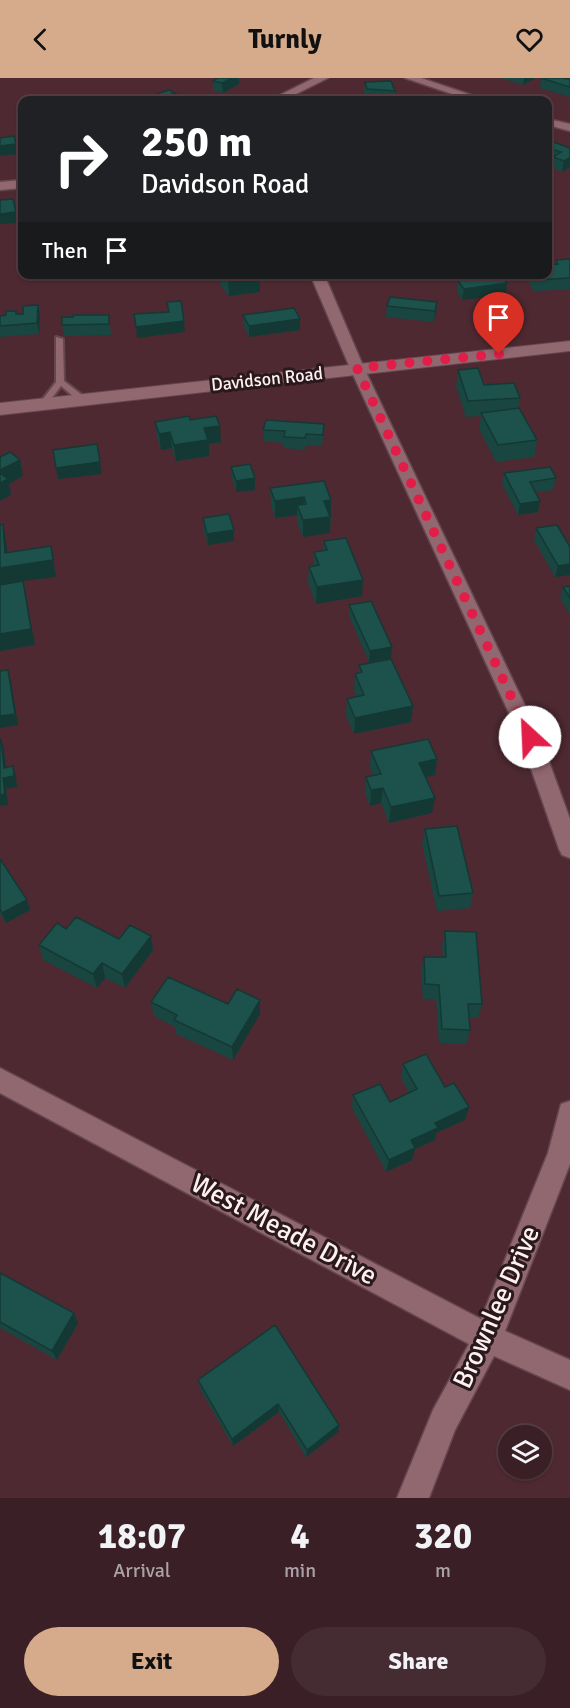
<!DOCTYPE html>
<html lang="en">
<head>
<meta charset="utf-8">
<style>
  body { margin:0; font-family:Signika,sans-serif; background:#452c32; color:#f1f3f6; height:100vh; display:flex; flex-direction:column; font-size:22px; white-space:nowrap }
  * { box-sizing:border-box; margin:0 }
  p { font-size:20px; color:#aba2a7 }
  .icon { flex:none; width:33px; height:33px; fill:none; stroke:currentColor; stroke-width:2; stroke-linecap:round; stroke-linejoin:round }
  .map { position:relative; height:1420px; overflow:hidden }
  .panel { display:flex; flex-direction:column; background:#3a1f26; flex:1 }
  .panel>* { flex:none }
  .top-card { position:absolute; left:18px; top:18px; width:534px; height:183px; border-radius:12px; box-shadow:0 2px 4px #0004,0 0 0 2px #543d43; background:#202124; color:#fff; overflow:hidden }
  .buttons { position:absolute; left:498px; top:1347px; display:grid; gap:12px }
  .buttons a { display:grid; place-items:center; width:54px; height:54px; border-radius:50%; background:#3a1f26; box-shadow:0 2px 4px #0004,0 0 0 2px #543d43; font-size:30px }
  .pin { position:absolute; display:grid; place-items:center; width:51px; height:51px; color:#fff; margin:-62px -26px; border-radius:50% 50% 50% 0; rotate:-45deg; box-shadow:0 0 6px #0007 }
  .pin .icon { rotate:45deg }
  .me { position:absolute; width:66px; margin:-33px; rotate:335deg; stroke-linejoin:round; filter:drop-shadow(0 0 4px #0008) }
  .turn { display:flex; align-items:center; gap:21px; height:126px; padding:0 24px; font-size:27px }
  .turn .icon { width:78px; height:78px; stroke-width:2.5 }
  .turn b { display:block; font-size:42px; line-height:51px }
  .then { display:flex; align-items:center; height:57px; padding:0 24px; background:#0003; gap:12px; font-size:22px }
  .eta { display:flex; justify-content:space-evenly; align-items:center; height:102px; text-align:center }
  .eta b { font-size:36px; font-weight:700; line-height:42px }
  .action { display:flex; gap:12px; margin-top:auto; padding:12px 24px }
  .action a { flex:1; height:69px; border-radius:36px; background:#d6ab8b; color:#111; font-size:24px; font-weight:700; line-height:69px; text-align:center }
  .action a+a { background:#452c32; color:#f1f3f6 }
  header { display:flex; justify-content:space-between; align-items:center; height:78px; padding:0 24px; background:#d6ab8b; color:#111; font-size:27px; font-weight:700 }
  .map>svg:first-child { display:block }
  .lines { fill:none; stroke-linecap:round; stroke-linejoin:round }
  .service-casing { stroke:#63464e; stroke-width:4 }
  .minor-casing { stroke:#63464e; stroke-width:3 }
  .tertiary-casing { stroke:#63464e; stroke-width:2 }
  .service { fill:#916770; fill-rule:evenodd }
  .minor { fill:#916770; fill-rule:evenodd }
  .tertiary { fill:#916770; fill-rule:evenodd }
  .wall { fill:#194640 }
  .shaded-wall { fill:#143934 }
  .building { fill:#1d514b; stroke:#143934; stroke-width:1.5 }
  .route { stroke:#e11d48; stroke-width:10; stroke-dasharray:0 18 }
  .labels { text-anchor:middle; stroke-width:6; stroke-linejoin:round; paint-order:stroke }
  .far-street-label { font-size:18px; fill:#feeff1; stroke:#29181c }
  .near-street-label { font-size:27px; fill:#feeff1; stroke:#29181c }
</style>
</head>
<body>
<header><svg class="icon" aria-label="back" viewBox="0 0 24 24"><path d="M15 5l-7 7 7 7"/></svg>Turnly<svg class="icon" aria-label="heart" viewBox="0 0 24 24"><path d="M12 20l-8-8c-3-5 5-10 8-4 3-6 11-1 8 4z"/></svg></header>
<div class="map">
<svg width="570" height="1420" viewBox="0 0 570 1420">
  <rect width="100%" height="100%" fill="#4e2932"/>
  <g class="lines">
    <g class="service-casing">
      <path id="service" d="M56 259 63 261 64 303 86 320V324H80L61 308 46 328H43L39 326 56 304Z"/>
    </g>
    <g class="minor-casing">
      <path id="minor" d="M314 0H328L284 22H270Z
        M405 0H421L486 22H470Z
        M548 41 570 46V53L548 47Z
        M22 102V110L0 112V104Z
        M310 196H324L364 290 540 659 570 741V780L562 777 559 771 520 659 350 290Z
        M0 990 481 1241 548 1075 561 1026 570 1023V1086L505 1253 570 1282V1312L494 1278 455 1352 429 1420H397L433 1332 469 1266 0 1015Z"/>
    </g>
    <g class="tertiary-casing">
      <path id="tertiary" d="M570 263V273L0 337V325Z"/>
    </g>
    <use href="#service" class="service"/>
    <use href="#minor" class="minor"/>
    <use href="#tertiary" class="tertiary"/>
  </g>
  <path class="wall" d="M501 0H536L523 7Z
    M541 0 567 1 570 0V19L540 10Z
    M213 3 239 6 223 15 213 12Z
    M365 4 395 13V22L367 21 364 14Z
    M153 17H175L186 20V22H154Z
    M548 62 570 70V89L562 94 551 89 552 82 548 81Z
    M570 181V211L534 213 529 205 530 196H548L555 186 556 182Z
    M219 196H259L260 214 229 218 220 206Z
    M458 203 506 216 462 222 457 214Z
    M437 224 436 235 434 244 386 239 387 228Z
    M16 233 17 236 40 238 39 256 0 259V238L6 237Z
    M109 237 111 257 64 258 62 247Z
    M243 237 300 252 249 259 244 248Z
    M458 292 484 307 520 320 518 330 537 362 534 379 496 384 479 351 481 338 466 339 456 308Z
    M190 342 221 364 209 366V378L176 383 172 370 161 372 157 360 155 344Z
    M324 346 322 368 306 367 305 372 284 370V365L264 363 263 352Z
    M231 389 255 400V412L236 414 232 400Z
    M504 395 556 400 553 412 536 414 538 434 518 437 502 406Z
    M324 403 331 438 330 455 303 459 297 444V437L275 440 271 426 270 410Z
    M203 440 234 463 208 467 203 451Z
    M536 450 570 469V497L555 499 534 462Z
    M324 463 362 518 316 526 308 505 309 489 313 488 314 474 323 473Z
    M570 508V537L560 520 563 509Z
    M349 527 392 569 391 580 369 584 349 538Z
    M359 587 413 628 411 644 354 656 346 637 347 621 357 619 354 612 355 596 359 595Z
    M371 673 437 681 435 697 425 699 432 735 389 745 381 725 370 728 365 715 366 699 373 698 370 689Z
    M425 751 473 815 470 830 437 833 422 766Z
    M0 781 27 822 30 832 6 845 0 836Z
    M66 851 119 861 151 858 153 872 125 910 105 900 97 910 43 882 39 867Z
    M445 853 482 926 478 940H469L470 952 466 966 439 965 436 921H423L421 893 424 879H443L442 868Z
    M260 922V936L233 982 176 956 175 949 154 938 151 924 228 926Z
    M403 986 445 1009 469 1029 465 1042 436 1055 435 1062 415 1071 412 1082 386 1094 352 1030 353 1017 390 1024 409 1015 401 1000Z
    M0 1195 74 1235 78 1245 57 1282 0 1250Z
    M275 1247 339 1347 338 1354 306 1379 279 1334 233 1368 200 1311 198 1302Z"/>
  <path class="shaded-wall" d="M232 0H239V6L223 15 222 5Z
    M524 0H536L523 7Z
    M175 15 176 20 169 22H159V21Z
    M16 66 18 76 0 78V68Z
    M570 80V89L562 94 564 83Z
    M16 134 18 145 0 146V136Z
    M260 198V214L229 218 228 202Z
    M507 205 506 216 462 222 464 211Z
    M437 224 436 235 434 244 435 233Z
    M38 227 40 238 39 256 37 245Z
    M300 241V252L249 259V248Z
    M184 243 185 254 137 260 136 249Z
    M220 348 221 364 209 366V378L176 383 174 367 204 350Z
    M170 354 172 370 161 372 159 356Z
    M20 382 23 398 9 406 11 417 0 423V392Z
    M100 384 102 396 58 401 56 390Z
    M255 400V412L236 414V403Z
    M304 419 303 436 297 427V437L275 440V423Z
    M331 422V438L324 439V423Z
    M540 423 538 434 518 437 520 426Z
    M330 439V455L303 459V442Z
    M3 446 6 463 9 488 51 468 56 499 23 503 35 567 0 573V490L5 475Z
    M234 452V463L208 467 207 456Z
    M570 486V497L555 499 558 488Z
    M363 502 362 518 316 526 317 509Z
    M392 569 391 580 369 584 370 573Z
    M8 592 11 603 18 647 0 650V638Z
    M413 628 411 644 354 656 355 640Z
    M1 661 4 672 7 699 13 688 16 699 17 709 6 711 8 727 0 728V717L4 690Z
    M437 681 435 697 417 701 419 685Z
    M383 710 381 725 370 728 371 712Z
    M435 720 432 735 389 745 391 729Z
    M27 822 30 832 6 845 2 835Z
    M151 858 153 872 125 910 122 896Z
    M102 885 105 900 97 910 93 896Z
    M260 922V936L233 982 232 969Z
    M469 1029 465 1042 436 1055 435 1062 415 1071 412 1082 386 1094 389 1082 411 1062 435 1045Z
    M74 1235 78 1245 57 1282 52 1273Z
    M278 1326 279 1334 233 1368 232 1361Z
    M339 1347 338 1354 306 1379 307 1372Z"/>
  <path class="building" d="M218 0H232L222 5 213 3Z
    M541 0H562L567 1 570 0V9Z
    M391 3 395 13 367 11 365 4Z
    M169 12 175 15 159 21 153 17Z
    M178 16 186 20 180 22H161Z
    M331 18 343 22H319Z
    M14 58 16 66 0 68V60Z
    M548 62 570 70V80L564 83 553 79 561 74 548 70Z
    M13 121 16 134 0 136V122Z
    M570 181V200L536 202 532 196H548V187L558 186 556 182Z
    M224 196H259L260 198 228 202Z
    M501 197 507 205 464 211 458 203Z
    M390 219 437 224 435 233 387 228Z
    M181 223 184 243 136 249 134 236 169 234 167 224Z
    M38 227 37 245 0 248V238L6 237V233H16V236H23V228Z
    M294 230 300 241 249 248 243 237Z
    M73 237H109V246L62 247V239H73Z
    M478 290 484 307 514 305 520 320 468 323 458 292Z
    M519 330 537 362 498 367 481 335Z
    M189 338 190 342 216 338 220 348 204 350 208 362 174 367 170 354 159 356 155 344Z
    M266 342 324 346 323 357 306 356 305 360 284 359 285 353 263 352Z
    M97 366 100 384 56 390 53 372Z
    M10 374 20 382 0 392V379Z
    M250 386 255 400 236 403 231 389Z
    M550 389 556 400 530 404 540 423 520 426 504 395Z
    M0 395 8 401 0 405Z
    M324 403 331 422 324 423 330 439 303 442 297 427 306 426 304 419 275 423 270 410Z
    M229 436 234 452 207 456 203 440Z
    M3 446 5 475 51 468 53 482 0 490V447Z
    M557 447 570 469V486L558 488 536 450Z
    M346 460 363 502 317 509 309 489 319 487 314 474 327 472 324 463Z
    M23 503 31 551 0 556V507Z
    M570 508V520L563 509Z
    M371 523 392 569 370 573 349 527Z
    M391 581 413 628 355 640 347 621 364 617 355 596 362 594 359 587Z
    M8 592 15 636 0 638V593Z
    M0 661H1L4 690 13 688 14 698 3 700 5 716 0 717Z
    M428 661 437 681 419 685 435 720 391 729 383 710 371 712 366 699 381 696 371 673Z
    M457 748 473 815 439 818 425 751Z
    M0 781 27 822 2 835 0 831Z
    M76 839 119 861 130 847 151 858 122 896 102 885 93 896 39 867 57 845 66 851Z
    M445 853 476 854 482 926H468L470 952 442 951 439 907 425 906 424 879H446Z
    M168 899 228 926 237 911 260 922 232 969 174 942 177 937 151 924Z
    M426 976 445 1009 454 1005 469 1029 435 1045 438 1050 411 1062 415 1070 389 1082 353 1017 380 1006 390 1024 417 1011 403 986Z
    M0 1195 74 1235 52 1273 0 1244Z
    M275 1247 339 1347 307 1372 278 1326 232 1361 198 1302Z"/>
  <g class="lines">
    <path class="route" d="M499 276 357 290 530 659"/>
  </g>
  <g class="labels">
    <g class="far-street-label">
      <text transform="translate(267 301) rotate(-6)" y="6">Davidson Road</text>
    </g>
    <g class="near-street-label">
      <text transform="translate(284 1151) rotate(28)" y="9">West Meade Drive</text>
      <text transform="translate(496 1229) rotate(-66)" y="9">Brownlee Drive</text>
    </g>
  </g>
</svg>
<div class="buttons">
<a><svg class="icon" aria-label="layers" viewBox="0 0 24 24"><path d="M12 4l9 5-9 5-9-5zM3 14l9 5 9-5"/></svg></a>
</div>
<div class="pin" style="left:499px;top:276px;background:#d93025"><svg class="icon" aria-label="arrive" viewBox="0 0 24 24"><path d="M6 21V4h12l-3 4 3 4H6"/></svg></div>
<svg class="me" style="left:530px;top:659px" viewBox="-20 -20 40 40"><circle r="19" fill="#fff"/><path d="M0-13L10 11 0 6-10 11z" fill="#e11d48"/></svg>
<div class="top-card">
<div class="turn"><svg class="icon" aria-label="right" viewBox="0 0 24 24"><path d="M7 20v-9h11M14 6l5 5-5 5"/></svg><div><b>250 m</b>Davidson Road</div></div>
<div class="then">Then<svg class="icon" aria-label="arrive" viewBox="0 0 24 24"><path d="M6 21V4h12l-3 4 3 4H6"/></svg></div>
</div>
</div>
<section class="panel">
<div class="eta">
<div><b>18:07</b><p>Arrival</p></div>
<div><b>4</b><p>min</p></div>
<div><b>320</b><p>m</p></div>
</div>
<div class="action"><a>Exit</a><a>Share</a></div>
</section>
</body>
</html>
